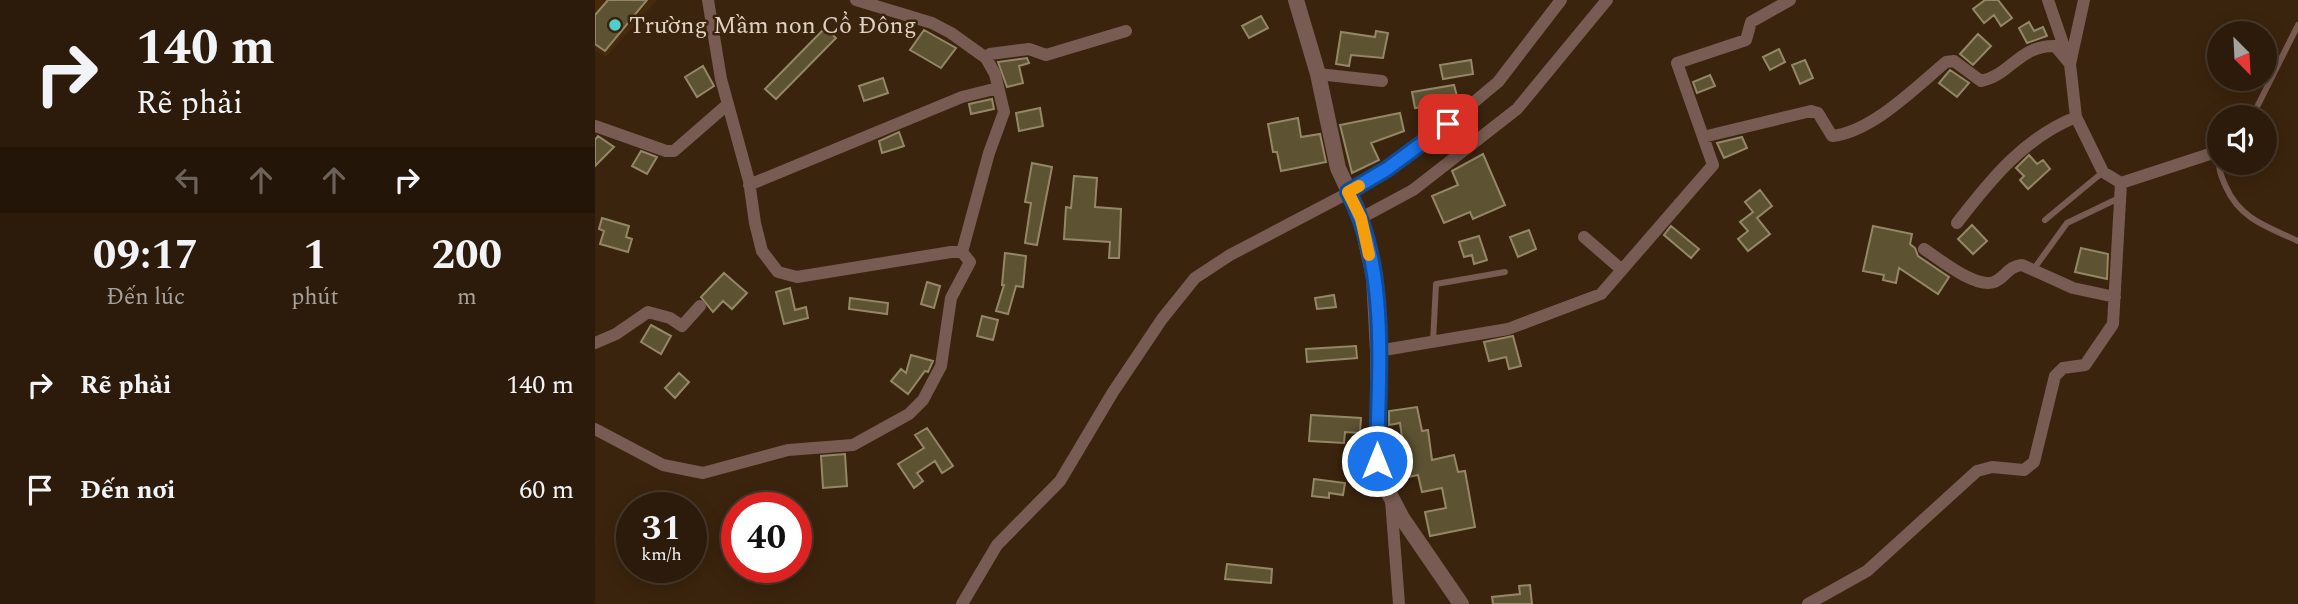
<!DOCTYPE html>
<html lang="vi">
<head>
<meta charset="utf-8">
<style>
  body { margin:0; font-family:Spectral,serif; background:#382818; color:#f1f3f6; height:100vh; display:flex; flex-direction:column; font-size:26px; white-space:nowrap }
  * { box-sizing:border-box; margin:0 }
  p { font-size:23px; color:#a6a19c }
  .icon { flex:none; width:38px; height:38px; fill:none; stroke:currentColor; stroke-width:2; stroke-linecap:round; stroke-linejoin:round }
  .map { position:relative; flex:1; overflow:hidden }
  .sheet { display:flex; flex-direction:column; background:#2c1b0a; width:595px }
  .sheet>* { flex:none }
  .top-card { background:#2c1b0a; color:#f1f3f6; overflow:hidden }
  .needle { width:46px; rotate:156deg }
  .fabs { position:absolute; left:1612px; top:21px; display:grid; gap:14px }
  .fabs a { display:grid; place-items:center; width:70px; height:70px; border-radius:50%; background:#2c1b0a; box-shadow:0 4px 18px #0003,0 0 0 2px #48392b; font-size:35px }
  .speed { position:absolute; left:21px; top:492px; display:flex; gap:14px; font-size:35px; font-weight:700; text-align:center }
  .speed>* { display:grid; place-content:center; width:91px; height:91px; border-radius:50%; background:#2c1b0a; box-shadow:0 4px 18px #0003,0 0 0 2px #48392b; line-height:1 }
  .speed small { font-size:18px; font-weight:400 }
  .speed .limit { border:10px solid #d22; background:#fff; color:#111 }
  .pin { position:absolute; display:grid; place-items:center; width:60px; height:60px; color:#fff; margin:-30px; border-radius:14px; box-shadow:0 4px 10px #0006 }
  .me { position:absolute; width:77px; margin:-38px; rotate:0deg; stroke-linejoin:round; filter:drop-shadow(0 0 5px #0008) }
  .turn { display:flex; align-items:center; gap:24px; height:147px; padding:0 21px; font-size:32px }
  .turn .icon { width:91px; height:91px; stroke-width:2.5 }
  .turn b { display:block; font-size:49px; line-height:60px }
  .lanes { display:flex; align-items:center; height:66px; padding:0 21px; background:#0003; justify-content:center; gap:35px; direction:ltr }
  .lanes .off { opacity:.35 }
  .eta { display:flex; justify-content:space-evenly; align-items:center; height:119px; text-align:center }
  .eta b { font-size:42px; font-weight:700; line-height:49px }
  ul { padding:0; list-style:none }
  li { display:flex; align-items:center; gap:21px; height:105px; padding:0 21px }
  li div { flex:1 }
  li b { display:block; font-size:26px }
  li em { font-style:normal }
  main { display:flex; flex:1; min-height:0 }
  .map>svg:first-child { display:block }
  .built { fill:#462a0c }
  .building { fill:#5d5232; stroke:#948766; stroke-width:2 }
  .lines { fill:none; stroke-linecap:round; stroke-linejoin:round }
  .service { stroke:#785b52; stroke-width:6 }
  .minor { stroke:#785b52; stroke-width:12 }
  .tertiary { stroke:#785b52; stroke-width:16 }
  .route-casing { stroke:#114b97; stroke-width:18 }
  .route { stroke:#1a73e8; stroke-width:12 }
  .slow { stroke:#f59e0b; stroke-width:12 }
  .poi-dot { fill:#52cdcc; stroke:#3b240d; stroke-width:2.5 }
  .labels { text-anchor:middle; stroke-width:5; stroke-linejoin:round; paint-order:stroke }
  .poi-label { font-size:24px; fill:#e0d1c4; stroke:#3b240d; text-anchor:start }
</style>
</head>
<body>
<main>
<section class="sheet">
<div class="top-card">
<div class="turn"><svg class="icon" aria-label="right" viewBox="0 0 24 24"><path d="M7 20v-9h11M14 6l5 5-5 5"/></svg><div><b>140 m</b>Rẽ phải</div></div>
<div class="lanes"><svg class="icon off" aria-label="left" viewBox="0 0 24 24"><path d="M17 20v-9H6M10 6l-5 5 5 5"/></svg><svg class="icon off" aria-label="ahead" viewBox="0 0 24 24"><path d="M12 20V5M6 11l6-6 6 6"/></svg><svg class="icon off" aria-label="ahead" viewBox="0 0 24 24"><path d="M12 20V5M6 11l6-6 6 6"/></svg><svg class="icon" aria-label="right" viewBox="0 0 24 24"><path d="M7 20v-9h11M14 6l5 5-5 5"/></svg></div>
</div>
<div class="eta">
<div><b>09:17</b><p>Đến lúc</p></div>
<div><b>1</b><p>phút</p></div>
<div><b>200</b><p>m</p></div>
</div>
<ul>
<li><svg class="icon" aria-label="right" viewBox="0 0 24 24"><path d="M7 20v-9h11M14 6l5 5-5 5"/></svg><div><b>Rẽ phải</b></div><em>140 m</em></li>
<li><svg class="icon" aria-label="arrive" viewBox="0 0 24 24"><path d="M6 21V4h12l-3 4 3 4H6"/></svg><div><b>Đến nơi</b></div><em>60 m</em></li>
</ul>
</section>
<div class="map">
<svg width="1703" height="604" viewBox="0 0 1703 604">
  <rect width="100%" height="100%" fill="#3b240d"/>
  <path class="built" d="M0 0H62L11 57 0 50Z"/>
  <path class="building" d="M13 0H52L10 51 0 44V15Z
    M1390 0H1403L1417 18 1406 26 1399 15 1389 23 1378 9Z
    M666 16 673 28 654 38 647 26Z
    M1434 22 1439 31 1448 27 1452 36 1432 43 1424 28Z
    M230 28 241 38 181 99 170 89Z
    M329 30 361 48 346 68 315 50Z
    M781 31 793 33 788 58 756 55 754 66 741 64 746 32 780 37Z
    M1383 34 1396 46 1378 65 1365 54Z
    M1184 49 1190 62 1175 70 1168 57Z
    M432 58 434 63 424 66 428 83 412 87 403 62Z
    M876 60 878 74 848 79 845 65Z
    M1210 60 1218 78 1205 84 1197 65Z
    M108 66 119 86 102 97 90 77Z
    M1355 70 1374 83 1362 97 1344 83Z
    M1115 75 1120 86 1102 93 1098 82Z
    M288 78 293 93 269 101 264 86Z
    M859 85 862 96 840 101 841 105 820 108 817 92Z
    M397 99 399 109 376 114 374 104Z
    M445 108 448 126 424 131 421 113Z
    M805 113 809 131 776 143 784 160 757 173 745 125Z
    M703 118 706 137 725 134 731 162 686 171 682 152H678L673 124Z
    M304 132 309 146 287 153 284 141Z
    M3 136 19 147 0 166V140Z
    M1147 137 1152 148 1129 158 1122 143Z
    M46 151 62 157 52 174 37 166Z
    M888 154 910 205 878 219 875 212 849 223 837 196 863 185 857 171Z
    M1434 155 1442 164 1448 160 1455 169 1433 189 1425 180 1429 176 1421 168Z
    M437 163 457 167 442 245 430 243 436 203 430 202Z
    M479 176 502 178 500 207 526 209 524 258H514L515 242 469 239 471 207 476 208Z
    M1165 190 1177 206 1162 218 1175 234 1153 251 1143 239 1153 231 1145 222 1158 212 1150 202Z
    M7 218 34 226 31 237 37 239 33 252 5 244 9 231 4 229Z
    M1377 225 1392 241 1378 254 1363 239Z
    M1076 226 1104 249 1096 258 1069 235Z
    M1278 226 1317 234 1315 244 1320 248 1323 256 1354 277 1343 294 1304 268 1301 283 1288 280 1289 275 1268 271Z
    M934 230 941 249 923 257 915 237Z
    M884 236 892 260 879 264 877 255 869 257 864 242Z
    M1486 248 1513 254 1512 279 1480 272Z
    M410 253 431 256 428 287 421 286 413 314 401 311 409 285H407Z
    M129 273 152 293 137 309 128 301 118 312 106 297Z
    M332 282 345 286 339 308 326 304Z
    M195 288 200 310 211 307 213 318 189 324 181 292Z
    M739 295 741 307 722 309 720 298Z
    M255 298 293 303 292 314 254 309Z
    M387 316 403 320 398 340 382 336Z
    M56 325 76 336 66 354 46 342Z
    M918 336 926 366 914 369 911 357 894 361 889 342Z
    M761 346 762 358 712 362 711 349Z
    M316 355 338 361 333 372 330 371 313 394 296 381 306 369 311 373Z
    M84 373 94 382 80 398 70 388Z
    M822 407 827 431 833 430 837 460 859 455 863 472 870 471 880 527 835 536 830 512 851 508 847 488 827 492 823 475 813 477 810 464 795 466 794 454 809 452 805 423 794 425V411Z
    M716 415 766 418 765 433 750 432 749 443 714 441Z
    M332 428 358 466 347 473 340 461 322 473 328 481 319 488 303 464 329 448 320 435Z
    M250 454 252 486 228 488 226 456Z
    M719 479 750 483 748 495 734 493V498L717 496Z
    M632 564 677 569 676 583 630 579Z
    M935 585 937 604H898L897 597 925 594 924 586Z"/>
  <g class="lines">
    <path class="service" d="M1657 117 1703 25
      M1624 156C1623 169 1626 176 1631 187 1645 219 1673 227 1703 241
      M1450 220 1508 172
      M1438 270 1472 223 1524 198
      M838 342 841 284 910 272"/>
    <path class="minor" d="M261 0 337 23 356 33 391 58 400 74 409 112 394 153 367 252
      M1453 0 1475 64 1481 117 1508 172 1526 183
      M391 58 395 54 434 49 451 55 531 31
      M1475 64 1489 0
      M723 74 787 81
      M0 126 71 151H79L133 104
      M1108 137 1216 111 1223 113 1237 136C1277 132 1321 87 1351 62L1359 61 1386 81C1416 75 1424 45 1460 46L1475 64
      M1526 183 1624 151
      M154 185 367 97 403 88
      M766 218 818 190 922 109 1012 0
      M1362 223C1396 179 1429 138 1481 117
      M989 237 1027 270
      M1329 249C1344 259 1381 289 1399 282 1410 278 1413 266 1427 265L1478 288 1520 297
      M0 343 21 334 53 312 75 318 87 326 105 306
      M783 351 913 329 1006 294 1118 165 1082 63 1151 40 1156 22 1195 0
      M0 429 68 465 108 473 193 450 258 445 314 414 328 400 346 366 356 298 375 262 367 252H356L202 277 183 272 167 251 160 223 154 181 126 79 113 0
      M796 500 804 604
      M367 604 402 545 465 481 518 392 567 319 600 278 635 255 753 193 836 138 903 82 966 0
      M1213 604 1272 571 1382 471 1397 467 1429 470 1439 462 1460 376 1468 368 1490 365 1518 324 1526 183"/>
    <path class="tertiary" d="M701 0 723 74 743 168 766 218 779 277 783 351V461L788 482 807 518 866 604"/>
  </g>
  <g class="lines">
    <g class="route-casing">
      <path id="route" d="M782 461C783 377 795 268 753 192L792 169 853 124"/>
    </g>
    <use href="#route" class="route"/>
    <path class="slow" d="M764 186 753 192 766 218 774 255"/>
  </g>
  <circle class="poi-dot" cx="20" cy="25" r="7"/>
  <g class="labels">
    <g class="poi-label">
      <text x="34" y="33">Trường Mầm non Cổ Đông</text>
    </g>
  </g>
</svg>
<div class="fabs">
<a><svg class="needle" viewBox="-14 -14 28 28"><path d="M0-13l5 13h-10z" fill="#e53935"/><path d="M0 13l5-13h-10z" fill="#a6a19c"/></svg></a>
<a><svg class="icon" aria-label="sound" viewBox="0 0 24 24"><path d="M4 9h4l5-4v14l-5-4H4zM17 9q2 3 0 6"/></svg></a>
</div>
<div class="speed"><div>31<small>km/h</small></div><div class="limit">40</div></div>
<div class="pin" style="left:853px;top:124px;background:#d93025"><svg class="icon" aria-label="arrive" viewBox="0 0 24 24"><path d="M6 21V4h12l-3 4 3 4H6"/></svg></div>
<svg class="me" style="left:782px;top:461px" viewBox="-20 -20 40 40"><circle r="17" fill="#1a73e8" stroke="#fff" stroke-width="3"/><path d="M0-11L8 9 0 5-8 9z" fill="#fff"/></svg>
</div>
</main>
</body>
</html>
